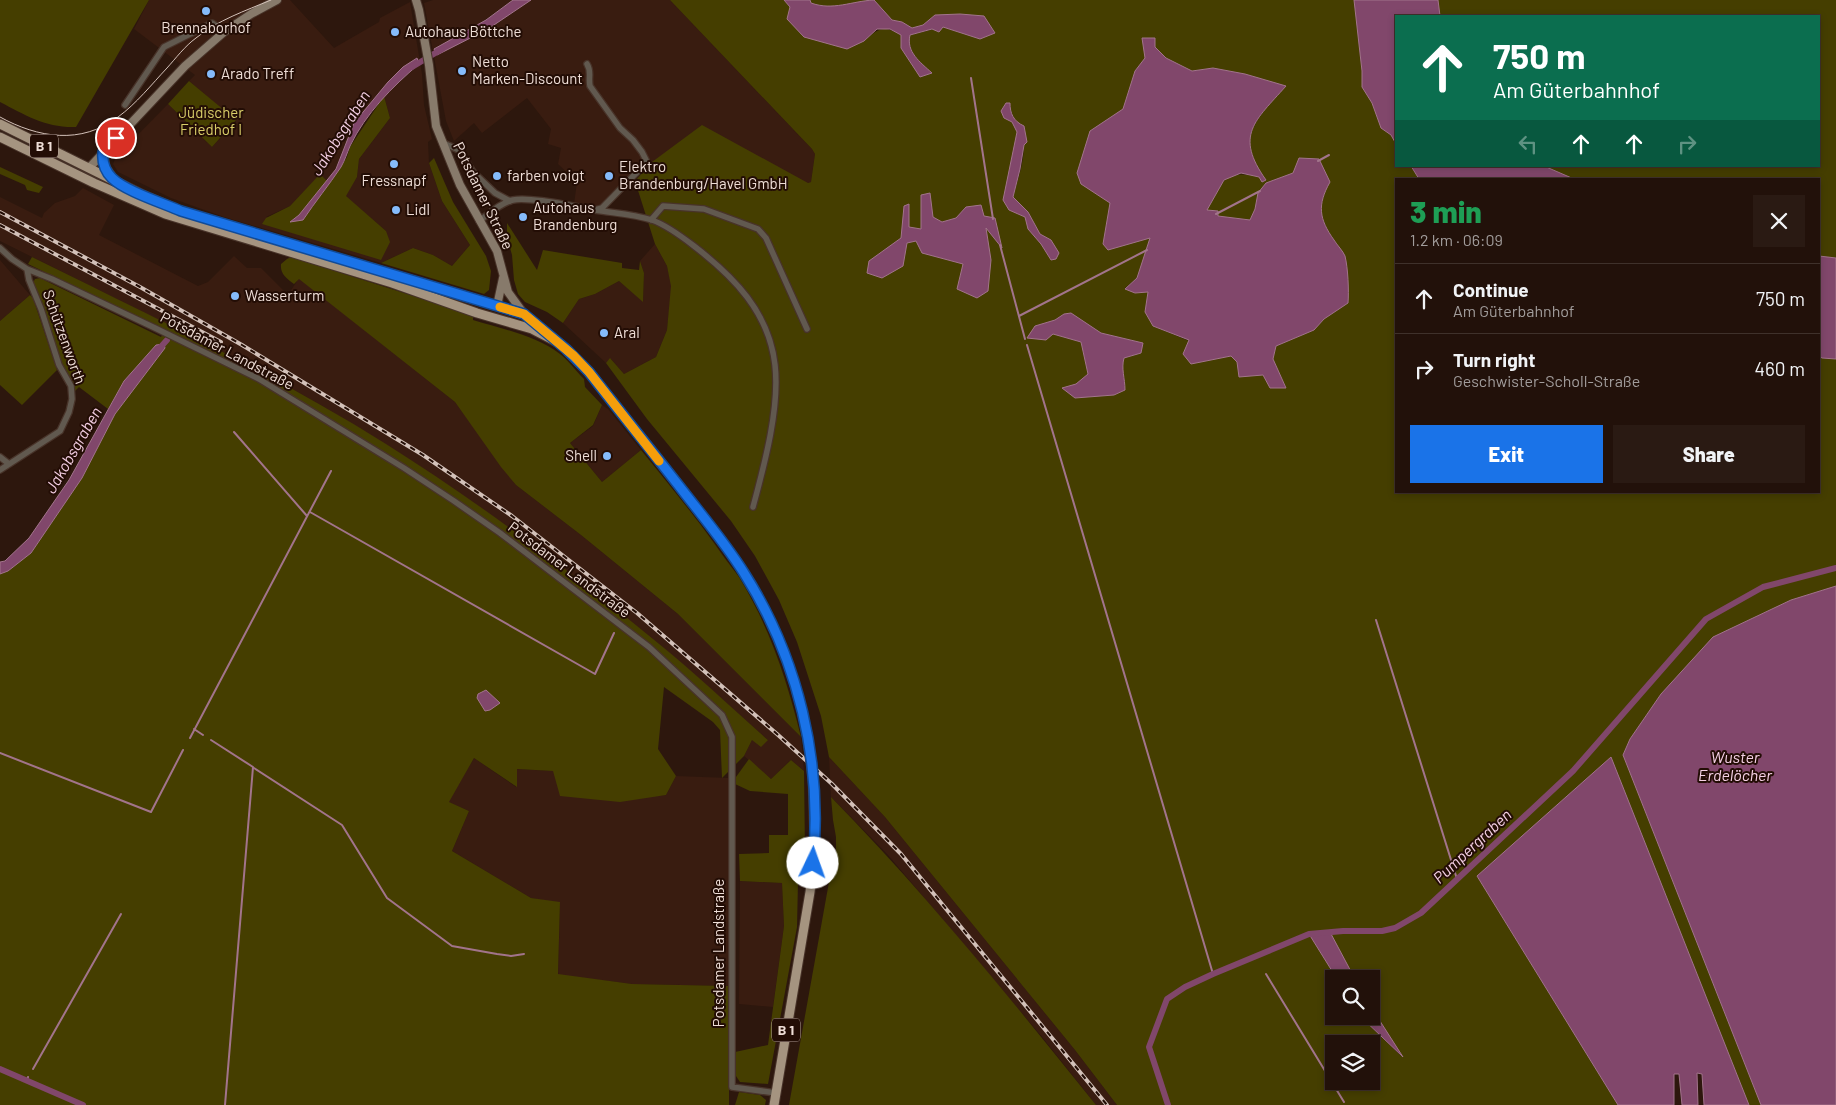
<!DOCTYPE html>
<html lang="en">
<head>
<meta charset="utf-8">
<style>
  body { margin:0; font-family:Barlow,sans-serif; background:#2a1a13; color:#f1f3f6; height:100vh; display:flex; flex-direction:column; font-size:19px; white-space:nowrap }
  * { box-sizing:border-box; margin:0 }
  p { font-size:16px; color:#a29d9c }
  .icon { flex:none; width:28px; height:28px; fill:none; stroke:currentColor; stroke-width:2; stroke-linecap:round; stroke-linejoin:round }
  .map { position:relative; flex:1; overflow:hidden }
  .details { position:absolute; left:1395px; top:178px; width:425px; height:315px; display:flex; flex-direction:column; background:#22110a; border-radius:0px; box-shadow:0 2px 8px #0003,0 0 0 1px #3f312b }
  .details>* { flex:none }
  .hud { position:absolute; left:1395px; top:15px; width:425px; height:152px; border-radius:0px; box-shadow:0 2px 8px #0003,0 0 0 1px #3f312b; background:#0b6e4f; color:#fff; overflow:hidden }
  .controls { position:absolute; left:1325px; top:970px; display:grid; gap:10px }
  .controls a { display:grid; place-items:center; width:55px; height:55px; border-radius:0px; background:#22110a; box-shadow:0 2px 8px #0003,0 0 0 1px #3f312b; font-size:25px }
  .pin { position:absolute; display:grid; place-items:center; width:42px; height:42px; color:#fff; margin:-21px; border:2px solid #fff; border-radius:50%; box-shadow:0 1px 5px #0007 }
  .me { position:absolute; width:55px; margin:-28px; rotate:3deg; stroke-linejoin:round; filter:drop-shadow(0 0 4px #0008) }
  .turn { display:flex; align-items:center; gap:18px; height:105px; padding:0 15px; font-size:22px }
  .turn .icon { width:65px; height:65px; stroke-width:2.5 }
  .turn b { display:block; font-size:35px; line-height:42px }
  .lanes { display:flex; align-items:center; height:48px; padding:0 15px; background:#0003; justify-content:center; gap:25px; direction:ltr }
  .lanes .off { opacity:.35 }
  .round { display:grid; place-items:center; flex:none; width:52px; height:52px; border-radius:0px; background:#2a1a13 }
  .head { display:flex; align-items:center; justify-content:space-between; height:85px; padding:0 15px }
  h1 { font-size:30px; font-weight:800; line-height:38px; color:#1e9e55 }
  .cta { display:flex; gap:10px; margin-top:auto; padding:10px 15px }
  .cta a { flex:1; height:58px; border-radius:0px; background:#1a73e8; color:#fff; font-size:20px; font-weight:800; line-height:58px; text-align:center }
  .cta a+a { background:#2a1a13; color:#f1f3f6 }
  ul { padding:0; list-style:none }
  li { display:flex; align-items:center; gap:15px; height:70px; padding:0 15px; border-top:1px solid #3f312b }
  li div { flex:1 }
  li b { display:block; font-size:19px }
  li em { font-style:normal }
  .map>svg:first-child { display:block }
  .built { fill:#391c10; fill-rule:evenodd }
  .green { fill:#453e00; fill-rule:evenodd }
  .water { fill:#81476b; stroke:#a2748b }
  .lines { fill:none; stroke-linecap:round; stroke-linejoin:round }
  .stream { stroke:#a2748b; stroke-width:2 }
  .canal { stroke:#81476b; stroke-width:6 }
  .street-casing { stroke:#483329; stroke-width:8 }
  .secondary-casing { stroke:#483329; stroke-width:10 }
  .primary-casing { stroke:#483329; stroke-width:11 }
  .street { stroke:#61594f; stroke-width:5.5 }
  .secondary { stroke:#877a6b; stroke-width:8 }
  .primary { stroke:#a59480; stroke-width:9 }
  .tram { stroke:#d3c1b9; stroke-width:1 }
  .rail-casing { stroke:#d3c1b9; stroke-width:4 }
  .rail { stroke:#230d05; stroke-width:2; stroke-dasharray:5.5; stroke-linecap:butt }
  .primary-bridge-casing { stroke:#483329; stroke-width:11; stroke-linecap:butt }
  .primary-bridge { stroke:#a59480; stroke-width:9 }
  .route-casing { stroke:#114b97; stroke-width:12 }
  .route { stroke:#1a73e8; stroke-width:9 }
  .slow { stroke:#f59e0b; stroke-width:9 }
  .poi-dot { fill:#85bbfb; stroke:#230d05; stroke-width:2 }
  .labels { text-anchor:middle; stroke-width:4; stroke-linejoin:round; paint-order:stroke }
  .shield { fill:#230d05; stroke:#b29f98; stroke-width:1 }
  .shield-label { font-size:14px; font-weight:bold; fill:#efded7 }
  .poi-label { font-size:15px; fill:#efded7; stroke:#230d05; text-anchor:start }
  .park-label { font-size:15px; fill:#d9ce69; stroke:#230d05 }
  .street-label { font-size:15px; fill:#efded7; stroke:#230d05 }
  .water-label { font-size:16px; font-style:italic; fill:#f6d1e6; stroke:#230d05 }
</style>
</head>
<body>
<div class="map">
<svg width="1836" height="1105" viewBox="0 0 1836 1105">
  <rect width="100%" height="100%" fill="#2d170d"/>
  <path class="built" d="M149 0H290L334 48 379 22 380 18 410 2 422 74 424 105 432 139 428 142 429 163 442 201 470 245 452 266 433 255 413 248 381 263 224 217 171 198 118 172 113 164 116 157 168 104 212 147 236 121 189 81 195 75 134 29ZM419 64 384 96 390 118 359 159 357 177 345 196 386 231 266 217 290 206 320 175 327 181 336 169 354 123 375 99 380 91Z
    M433 0H513L472 29H488L531 0H670L812 149 815 154 811 182 808 183 652 162 608 207 574 204 577 182 558 164 561 148 548 144 551 129 527 98 482 133 474 123 454 141 446 121 424 3Z
    M83 188 114 205 99 235 198 286 208 282 234 256 247 268H261L288 295 299 278 455 402 516 485 581 535 678 614 801 737 804 771 791 760 771 779 744 756 752 740H768L659 644 599 596 526 540 415 463 324 407 255 368 0 241V197L42 218 44 213 55 203 75 196Z
    M655 244 667 266 672 286 667 330 656 357 624 374 611 359 606 363 563 323 579 299 595 294 619 281 643 301 644 273 640 261Z
    M0 260 30 295 0 321Z
    M602 405 608 409 641 450 602 482 570 443 593 426Z
    M829 757 885 817 1075 1050 1117 1105H1096L1042 1037 888 855 831 797Z
    M474 758 516 787 517 769 553 771 654 796 666 795 676 776 729 778V986L632 984 558 975 560 903 531 898 452 851 469 811 448 802Z
    M740 881 782 883 784 926 773 1007 739 1004Z"/>
  <path class="green" d="M0 0H149L76 127C46 128 25 115 0 102Z
    M670 0H784L790 7 864 41C879 28 883 25 901 35V48L920 76 931 73C920 61 907 53 910 35L943 27 980 39 994 32 935 15 923 25 912 28 902 22 892 20 874 0H1354L1362 71V87L1372 103 1381 128 1391 135 1396 144V166H1411L1419 179H1396V491H1819V356L1822 358 1836 359V586L1791 600 1713 637 1661 694 1630 739 1623 755 1761 1105H1749L1611 757 1477 876 1618 1105H1117L1075 1050 885 817 829 757 821 716 797 642 779 600 755 556 731 521 647 419 606 363 610 358 624 374 656 357 667 330 671 286 667 266 655 244 635 181 652 162 702 125 808 183 811 182 815 154 812 149ZM1155 47 1166 58 1192 71 1213 68 1245 74 1263 112C1240 144 1252 145 1259 177 1223 169 1223 181 1207 210L1218 216 1250 220 1255 209 1258 193 1266 183 1293 173 1324 193 1320 213 1328 231 1344 255 1348 303 1324 319 1314 330 1276 346 1273 359 1286 388 1237 362 1231 356 1191 363 1189 341 1153 326 1145 312 1148 292 1135 293 1125 288 1137 278 1151 238 1103 244 1110 203 1090 131 1123 109 1135 71ZM1006 103H1010C1010 117 1021 128 1023 143 1026 157 1017 182 1013 197L1028 212 1040 234 1051 240V260L1041 244 1028 229 1025 217 1009 210 1012 159 1017 132 1012 122 1004 118 1001 111ZM930 194 933 217 942 222 956 218 966 207 984 216 1001 247 986 227V235L963 264 923 253 916 241 907 243 870 261 901 238 909 204 908 227 921 229ZM1071 313 1101 333 1143 343 1141 353 1124 358 1121 369 1125 380 1063 388 1076 384 1088 374 1081 342 1053 334 1035 326 1055 320 1064 314ZM1309 934 1342 958 1355 979H1371V1007L1401 1056 1360 1016H1334V979H1337ZM1334 1044H1371V1081H1334Z
    M810 0H871C851 4 831 10 811 3Z
    M1438 0H1836V258L1819 256V179H1574L1544 166H1819V16H1440Z
    M189 81 236 120 212 147 168 104Z
    M384 96 390 118 359 159 357 177 346 196 386 231 390 242 381 260 262 224 266 218 290 206 320 174 327 181 299 215 291 221 303 220 339 170 347 157 350 147Z
    M434 158 453 202 486 256 491 271 489 290 484 294 381 263 413 248 433 255 452 266 470 245 442 201 429 163Z
    M0 167 43 187 39 193 27 190 25 185 0 174Z
    M507 223 537 270 543 250 622 263V268L639 270 640 261 644 273 643 302 619 281 595 294 579 299 563 323 547 312 525 302 518 294 514 280 512 255 507 237Z
    M32 257C151 316 273 373 386 444 481 504 572 572 658 643 696 674 732 708 768 740L761 747 752 740 744 756 722 778 720 730 713 722 664 687 658 749 676 776 666 795 620 802 560 796 553 771 517 769V787L474 758 449 802 469 811 452 851 531 898 560 902 558 974 632 984 729 986V1105H0V574L8 571 31 553 82 478 115 414 150 367 158 358 164 344 156 345 124 381 108 409 79 387 75 391 60 364 33 283 35 279 40 278 161 337 165 330 28 264Z
    M291 257 473 315V320C502 329 535 335 560 354 569 361 576 371 584 379L585 387 602 405 593 425 570 443 602 482 641 450C666 481 691 511 714 543 722 555 731 566 739 577 770 628 787 680 801 737L678 614 581 535 516 485 501 467 455 402 299 279 294 284C286 278 280 274 281 264L287 259Z
    M30 295 33 298 57 370 22 405 0 385V321Z
    M749 759 771 779 791 760 804 771 805 853 798 882 797 927 768 1084 740 1082 736 1076 735 1052 768 1045 784 926 782 883 740 881 739 854 769 853V835H788V794L750 791 735 784 736 777Z
    M831 797C926 894 1011 999 1096 1105H789L829 882 836 862V837L833 820Z
    M739 1092 760 1095 766 1100 765 1105H735Z"/>
  <path class="water" d="M513 0H531L488 29 437 55 434 49 486 20Z
    M784 0H810L811 3C833 11 852 1 874 0L892 20 902 22 912 28 923 25 935 15 960 14 984 16 995 33 980 39 943 27 939 32 932 29 910 35C906 52 920 62 932 73L920 77 901 48V35L890 29H877L864 41 847 49 804 37 787 19 790 7Z
    M1354 0H1438L1440 16H1396V144L1391 135 1381 128 1372 103 1362 87V71Z
    M1142 38H1155V47L1166 58 1192 71 1213 68 1245 74 1286 86C1255 121 1234 135 1266 180L1262 182 1259 177 1241 173 1224 180 1207 210 1218 211V216L1250 220 1255 209 1258 193 1266 183 1293 173 1299 158 1319 159 1330 182C1317 205 1319 219 1334 240 1337 245 1343 251 1345 256 1348 268 1349 291 1348 303L1324 319 1314 330 1276 346 1273 359 1286 388H1270L1263 375 1239 377 1237 362 1231 356 1191 364 1183 354 1189 340 1153 326 1145 312 1148 292 1135 293 1125 289 1137 278 1150 238 1108 250 1103 244 1110 203 1081 184 1077 173 1090 131 1123 109 1135 71 1145 58Z
    M417 58 419 64C392 87 366 113 350 146 347 153 345 160 341 167 329 185 315 202 303 220L290 222 299 215 336 169 354 123 388 82 403 67Z
    M1006 103H1010C1010 113 1013 121 1024 126L1027 142 1024 145 1020 169 1013 197 1028 212 1040 234 1051 240 1059 253 1056 259 1051 260 1041 244 1028 229 1025 217 1009 210 1003 200 1017 132 1012 122 1004 118 1001 111Z
    M1411 166H1544L1574 179H1419Z
    M930 193 933 217 942 222 956 218 966 207 981 205 984 216 995 218 1002 248 986 228 991 260 988 291 977 298 957 289 963 264 922 253 916 241 907 243 903 266 882 278 867 273 869 261 901 238 904 206 909 204V227L921 229V195Z
    M1819 256 1836 258V359L1822 358 1819 356Z
    M1071 313 1101 333 1143 343 1141 353 1124 358C1121 369 1125 378 1125 390L1114 395 1075 398 1062 388 1076 384 1088 374 1081 342 1053 334 1046 340 1027 338 1035 326 1055 320 1064 314Z
    M164 344 165 348 115 414 82 478 31 553 8 571 0 574V562L5 561 29 538 69 480 124 381 156 345Z
    M1836 586V1105H1761L1623 755 1630 739 1661 694 1713 637 1791 600Z
    M486 690 500 703 490 710 485 711 477 698 478 694Z
    M1611 757 1749 1105H1704L1702 1074 1697 1073 1698 1105H1682L1679 1074H1674V1105H1618L1477 876Z
    M1330 932 1355 979H1337L1309 934Z
    M1371 1007 1403 1057 1361 1017 1371 1016Z"/>
  <g class="lines">
    <path class="stream" d="M971 78 993 219
      M1318 161 1329 155
      M1216 214 1260 191
      M1000 245 1025 339
      M1019 316 1147 250
      M1027 345 1213 974
      M234 432 307 516
      M310 512 595 674 614 633
      M1376 620 1457 879
      M194 729 203 735
      M190 738 331 471
      M211 740 253 767 225 1105
      M0 753 151 812 183 750
      M254 768 342 825 387 898 452 946 497 954 511 956 524 954
      M1266 974 1344 1102
      M33 1069 121 914
      M27 1081 28 1077"/>
    <path class="canal" d="M412 67 442 49
      M158 350 167 340
      M0 1069 83 1105
      M1168 1105 1149 1047 1167 999 1185 987 1213 974 1309 934 1343 931H1382L1395 928 1421 913 1573 771 1706 619 1763 587 1836 568"/>
    <g class="street-casing">
      <path id="street" d="M125 105 164 47 212 23 224 32
        M443 143 459 150 473 172 495 193 510 201
        M595 210C613 213 634 214 652 220 666 225 681 236 694 246 734 277 769 312 775 365 780 408 764 466 753 507
        M651 220 663 206 704 209 758 229 766 238 807 329
        M479 221C489 214 500 203 513 200 529 196 576 207 595 210L602 208 645 164 646 160 642 152 633 140 620 128 590 86C588 77 592 72 587 64
        M0 248 12 259 27 269 52 279 155 328 259 379 404 468 454 501 500 533 649 647 722 715 732 737V1087L776 1093
        M0 457 9 464
        M0 470 60 431 69 412 72 399 71 386 59 365 41 309 29 280 27 269"/>
    </g>
    <g class="secondary-casing">
      <path id="secondary" d="M416 0 419 10 429 65 436 126 460 185 497 251 508 292 524 314
        M89 168 185 66 224 32 251 14 277 0
        M497 306 503 278"/>
    </g>
    <g class="primary-casing">
      <path id="primary" d="M0 124 141 194 181 211 524 314 545 332
        M0 137 94 183 165 214 392 283 477 313 532 329 557 342 566 349 589 372C620 412 652 451 683 491 704 518 726 544 744 573 775 622 796 677 807 734
        M103 152 105 167 113 179
        M774 1105 810 892 815 848 813 778"/>
    </g>
    <use href="#street" class="street"/>
    <use href="#secondary" class="secondary"/>
    <use href="#primary" class="primary"/>
    <path class="tram" d="M0 117C38 138 81 145 118 117 136 104 152 84 167 68 176 58 185 46 196 38 218 20 245 11 271 0"/>
    <g class="rail-casing">
      <path id="rail" d="M0 212 140 287 242 345 423 455 512 516 637 613 777 734 832 784 901 854 1107 1105
        M0 225 221 342"/>
    </g>
    <use href="#rail" class="rail"/>
    <g class="primary-bridge-casing">
      <path id="primary-bridge" d="M807 734 813 778"/>
    </g>
    <use href="#primary-bridge" class="primary-bridge"/>
  </g>
  <g class="lines">
    <g class="route-casing">
      <path id="route" d="M116 138 103 152C102 162 105 171 112 178 125 191 163 203 181 211L524 314 566 349 589 372C620 412 652 451 683 491 704 518 726 544 744 573 798 658 823 762 813 863"/>
    </g>
    <use href="#route" class="route"/>
    <path class="slow" d="M500 307 524 314 574 356 589 372 659 461"/>
  </g>
  <g class="poi-dot">
    <circle cx="206" cy="11" r="5"/>
    <circle cx="395" cy="32" r="5"/>
    <circle cx="462" cy="71" r="5"/>
    <circle cx="211" cy="74" r="5"/>
    <circle cx="394" cy="164" r="5"/>
    <circle cx="497" cy="176" r="5"/>
    <circle cx="609" cy="176" r="5"/>
    <circle cx="396" cy="210" r="5"/>
    <circle cx="523" cy="217" r="5"/>
    <circle cx="235" cy="296" r="5"/>
    <circle cx="604" cy="333" r="5"/>
    <circle cx="607" cy="456" r="5"/>
  </g>
  <g class="labels">
    <g class="shield">
      <rect x="30" y="134.5" width="28" height="23" rx="4"/>
      <rect x="772" y="1018.5" width="28" height="23" rx="4"/>
    </g>
    <g class="shield-label">
      <text x="44" y="151">B 1</text>
      <text x="786" y="1035">B 1</text>
    </g>
    <g class="poi-label">
      <text x="206" y="33" text-anchor="middle">Brennaborhof</text>
      <text x="405" y="37">Autohaus Böttche</text>
      <text x="472" y="67">Netto<tspan x="472" dy="17">Marken-Discount</tspan></text>
      <text x="221" y="79">Arado Treff</text>
      <text x="619" y="172">Elektro<tspan x="619" dy="17">Brandenburg/Havel GmbH</tspan></text>
      <text x="507" y="181">farben voigt</text>
      <text x="394" y="186" text-anchor="middle">Fressnapf</text>
      <text x="533" y="213">Autohaus<tspan x="533" dy="17">Brandenburg</tspan></text>
      <text x="406" y="215">Lidl</text>
      <text x="245" y="301">Wasserturm</text>
      <text x="614" y="338">Aral</text>
      <text x="597" y="461" text-anchor="end">Shell</text>
    </g>
    <g class="park-label">
      <text x="211" y="118">Jüdischer<tspan x="211" dy="17">Friedhof I</tspan></text>
    </g>
    <g class="street-label">
      <text transform="translate(483 196) rotate(64)" y="5">Potsdamer Straße</text>
      <text transform="translate(64 337) rotate(70)" y="5">Schützenworth</text>
      <text transform="translate(227 351) rotate(28)" y="5">Potsdamer Landstraße</text>
      <text transform="translate(569 570) rotate(37)" y="5">Potsdamer Landstraße</text>
      <text transform="translate(719 953) rotate(-90)" y="5">Potsdamer Landstraße</text>
    </g>
    <g class="water-label">
      <text transform="translate(340 133) rotate(-58)" y="6">Jakobsgraben</text>
      <text transform="translate(73 450) rotate(-60)" y="6">Jakobsgraben</text>
      <text x="1735" y="763">Wuster<tspan x="1735" dy="18">Erdelöcher</tspan></text>
      <text transform="translate(1472 846) rotate(-43)" y="6">Pumpergraben</text>
    </g>
  </g>
</svg>
<div class="controls">
<a><svg class="icon" aria-label="search" viewBox="0 0 24 24"><circle cx="10" cy="10" r="6"/><path d="M15 15l6 6"/></svg></a>
<a><svg class="icon" aria-label="layers" viewBox="0 0 24 24"><path d="M12 4l9 5-9 5-9-5zM3 14l9 5 9-5"/></svg></a>
</div>
<div class="pin" style="left:116px;top:138px;background:#d93025"><svg class="icon" aria-label="arrive" viewBox="0 0 24 24"><path d="M6 21V4h12l-3 4 3 4H6"/></svg></div>
<svg class="me" style="left:813px;top:863px" viewBox="-20 -20 40 40"><circle r="19" fill="#fff"/><path d="M0-13L10 11 0 6-10 11z" fill="#1a73e8"/></svg>
<div class="hud">
<div class="turn"><svg class="icon" aria-label="ahead" viewBox="0 0 24 24"><path d="M12 20V5M6 11l6-6 6 6"/></svg><div><b>750 m</b>Am Güterbahnhof</div></div>
<div class="lanes"><svg class="icon off" aria-label="left" viewBox="0 0 24 24"><path d="M17 20v-9H6M10 6l-5 5 5 5"/></svg><svg class="icon" aria-label="ahead" viewBox="0 0 24 24"><path d="M12 20V5M6 11l6-6 6 6"/></svg><svg class="icon" aria-label="ahead" viewBox="0 0 24 24"><path d="M12 20V5M6 11l6-6 6 6"/></svg><svg class="icon off" aria-label="right" viewBox="0 0 24 24"><path d="M7 20v-9h11M14 6l5 5-5 5"/></svg></div>
</div>
<section class="details">
<div class="head"><div><h1>3 min</h1><p>1.2 km · 06:09</p></div><a class="round"><svg class="icon" aria-label="close" viewBox="0 0 24 24"><path d="M6 6l12 12M18 6L6 18"/></svg></a></div>
<ul>
<li><svg class="icon" aria-label="ahead" viewBox="0 0 24 24"><path d="M12 20V5M6 11l6-6 6 6"/></svg><div><b>Continue</b><p>Am Güterbahnhof</p></div><em>750 m</em></li>
<li><svg class="icon" aria-label="right" viewBox="0 0 24 24"><path d="M7 20v-9h11M14 6l5 5-5 5"/></svg><div><b>Turn right</b><p>Geschwister-Scholl-Straße</p></div><em>460 m</em></li>
</ul>
<div class="cta"><a>Exit</a><a>Share</a></div>
</section>
</div>
</body>
</html>
